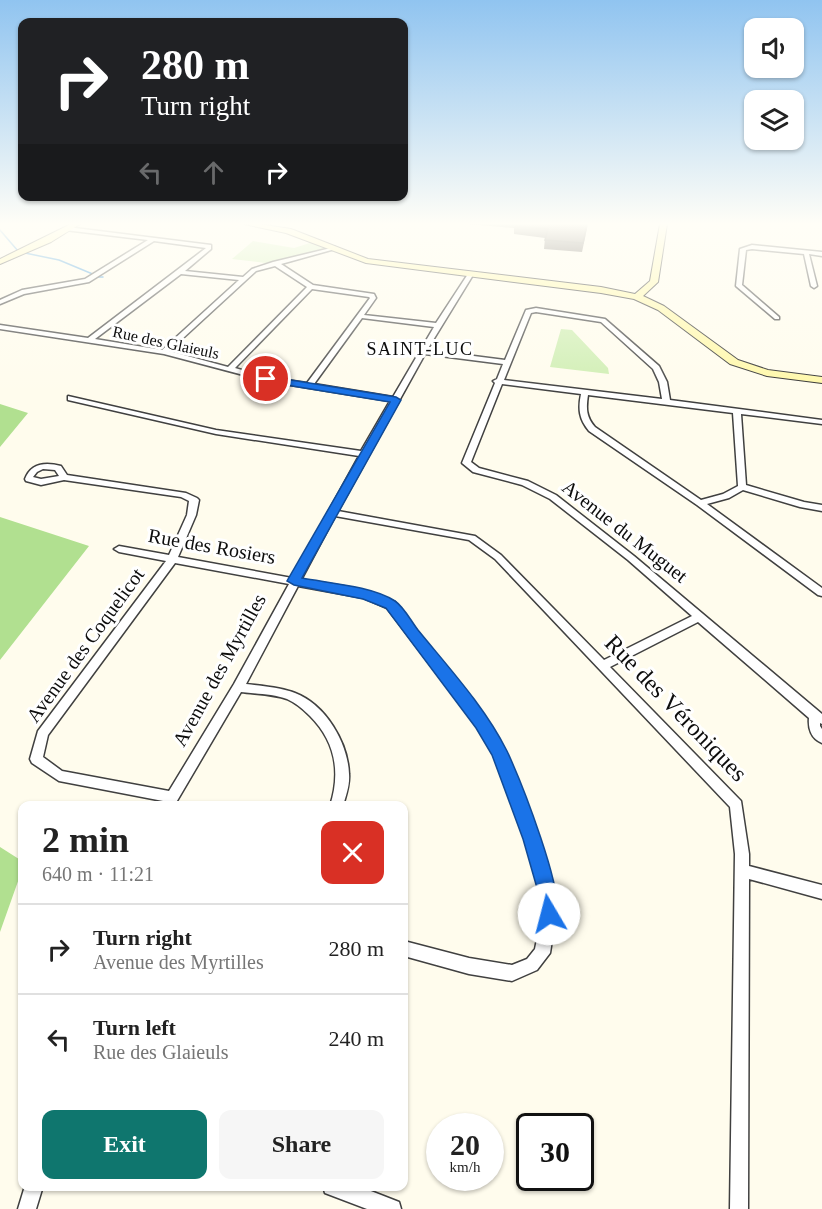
<!DOCTYPE html>
<html lang="en">
<head>
<meta charset="utf-8">
<style>
  body { margin:0; font-family:Georgia,serif; background:#f6f6f6; color:#222; height:100vh; display:flex; flex-direction:column; font-size:22px; white-space:nowrap }
  * { box-sizing:border-box; margin:0 }
  p { font-size:20px; color:#767676 }
  .icon { flex:none; width:33px; height:33px; fill:none; stroke:currentColor; stroke-width:2; stroke-linecap:round; stroke-linejoin:round }
  .map { position:relative; flex:1; overflow:hidden }
  .panel { position:absolute; left:18px; top:801px; width:390px; height:390px; display:flex; flex-direction:column; background:#fff; border-radius:12px; box-shadow:0 2px 4px #0004 }
  .panel>* { flex:none }
  .top-card { position:absolute; left:18px; top:18px; width:390px; height:183px; border-radius:12px; box-shadow:0 2px 4px #0004; background:#202124; color:#fff; overflow:hidden }
  .controls { position:absolute; left:744px; top:18px; display:grid; gap:12px }
  .controls a { display:grid; place-items:center; width:60px; height:60px; border-radius:12px; background:#fff; box-shadow:0 2px 4px #0004; font-size:30px }
  .speed { position:absolute; left:426px; top:1113px; display:flex; gap:12px; font-size:30px; font-weight:700; text-align:center }
  .speed>* { display:grid; place-content:center; width:78px; height:78px; border-radius:50%; background:#fff; box-shadow:0 2px 4px #0004; line-height:1 }
  .speed small { font-size:15px; font-weight:400 }
  .speed .limit { border:3px solid #111; border-radius:9px; background:#fff; color:#111 }
  .pin { position:absolute; display:grid; place-items:center; width:51px; height:51px; color:#fff; margin:-26px; border:3px solid #fff; border-radius:50%; box-shadow:0 2px 6px #0007 }
  .me { position:absolute; width:66px; margin:-33px; rotate:352deg; stroke-linejoin:round; filter:drop-shadow(0 0 4px #0008) }
  .turn { display:flex; align-items:center; gap:21px; height:126px; padding:0 24px; font-size:27px }
  .turn .icon { width:78px; height:78px; stroke-width:2.5 }
  .turn b { display:block; font-size:42px; line-height:51px }
  .lanes { display:flex; align-items:center; height:57px; padding:0 24px; background:#0003; justify-content:center; gap:30px; direction:ltr }
  .lanes .off { opacity:.35 }
  .round { display:grid; place-items:center; flex:none; width:63px; height:63px; border-radius:12px; background:#f6f6f6 }
  .headline { display:flex; align-items:center; justify-content:space-between; height:102px; padding:0 24px }
  h1 { font-size:36px; font-weight:700; line-height:45px }
  .button { display:flex; gap:12px; margin-top:auto; padding:12px 24px }
  .button a { flex:1; height:69px; border-radius:12px; background:#0f766e; color:#fff; font-size:24px; font-weight:700; line-height:69px; text-align:center }
  .button a+a { background:#f6f6f6; color:#222 }
  ul { padding:0; list-style:none }
  li { display:flex; align-items:center; gap:18px; height:90px; padding:0 24px; border-top:2px solid #e0e0e0 }
  li div { flex:1 }
  li b { display:block; font-size:22px }
  li em { font-style:normal }
  .map>svg:first-child { display:block }
  .green { fill:#cfeeb2 }
  .forest { fill:#b1e090 }
  .lines { fill:none; stroke-linecap:round; stroke-linejoin:round }
  .stream { stroke:#2b8fdb; stroke-width:1.5 }
  .street-casing { stroke:#404040; stroke-width:3 }
  .secondary-casing { stroke:#2f2f2f; stroke-width:2 }
  .street { fill:#fff; fill-rule:evenodd }
  .secondary { fill:#fff8a8; fill-rule:evenodd }
  .wall { fill:#4b433e }
  .building { fill:#574e48; stroke:#3d3732; stroke-width:1.5 }
  .route { fill:#1a73e8; stroke:#114b97; stroke-width:1.5 }
  .labels { text-anchor:middle; stroke-width:6; stroke-linejoin:round; paint-order:stroke }
  .far-street-label { font-size:16px; fill:#0d0d0d; stroke:#fff }
  .far-neighbourhood-label { font-size:18px; letter-spacing:1.5px; fill:#0d0d0d; stroke:#fff }
  .street-label { font-size:20px; fill:#0d0d0d; stroke:#fff }
  .near-street-label { font-size:24px; fill:#0d0d0d; stroke:#fff }
</style>
</head>
<body>
<div class="map">
<svg width="822" height="1209" viewBox="0 0 822 1209">
  <rect width="100%" height="100%" fill="#fffced"/>
  <path class="green" d="M253 241 294 248 313 242 326 248 266 263 232 259Z
    M561 329 572 330 608 368 609 374 550 367Z"/>
  <path class="forest" d="M0 404 28 413 0 447Z
    M0 517 89 546 0 660Z
    M0 847 22 861V870L0 932Z"/>
  <g class="lines">
    <path class="stream" d="M0 230 18 251
      M25 253 59 260 95 275
      M98 277H103"/>
    <g class="street-casing">
      <path id="street" d="M67 227 211 245V249L185 271 243 277 252 269 273 262 335 247V249L281 264 313 285 374 294 376 298 364 315 436 323 468 274H472L473 275 427 350 505 360 526 310 536 308 605 319 659 366 667 382 670 400 822 420V424L741 414 746 485 804 502 822 505V511L800 507 743 490 729 498 707 504 822 588V596L818 595 697 505 589 431C579 419 578 409 581 394L502 384 471 462 479 468 528 481 556 495 634 556 822 714V724L820 723V726L822 729V743C811 739 808 728 809 718L698 622 610 667 741 801 749 854V866L822 885V899L749 879 748 1209H730L735 854 730 807 495 559 469 540 335 516 301 580 366 592 395 602 486 721 504 750 539 839 554 888 556 914 550 953 537 970 512 981 469 974 404 956V941L469 958 512 965 527 959 535 949 542 914 540 888 525 839 494 755 478 727 387 608 364 598 298 586 246 684C262 686 280 687 295 693 326 705 348 743 349 774 350 785 346 795 343 806H330C341 772 335 741 310 716 304 710 296 703 287 699 273 694 256 694 241 692L174 806H161L163 801 59 781 32 763 30 759 38 731 166 561 119 552 114 549 119 546 169 555 187 515 189 501 181 497 64 480 41 485 26 481 25 479C31 463 46 462 61 466L67 475 186 493 197 498 199 500 196 515 178 557 292 578 359 456 216 434 68 400V396L216 430 361 451 390 401 266 381 164 354 0 329V325L88 338 206 248 154 241 89 282 24 294 0 304V300L22 290 85 279 148 240 65 230ZM275 266 307 287 228 367 169 351 256 271ZM181 274 239 280 162 350 95 339ZM312 289 369 297 370 298 307 383 266 377 235 368ZM536 312 601 322 653 369 659 382 662 399 504 380 531 313ZM362 318 434 327 393 397 314 384ZM425 354 503 364 497 379 493 381 495 383 462 463 473 472 522 485 550 499 628 560 692 616 604 660 501 555 475 536 338 511ZM588 395 733 413 738 486 723 494 701 500 595 427C586 417 586 408 588 395ZM43 469 55 470 59 476 41 479 33 477 37 472ZM175 563 289 584 234 684 169 791 62 771 43 757 48 735Z
        M752 245 822 252V256L809 254 817 286 814 288 811 286 804 254 752 249 746 250 742 285 779 317V319H775L736 286 740 249Z
        M25 1186H43L36 1209H18Z
        M323 1186H358L399 1202 401 1209H367L325 1193Z"/>
    </g>
    <g class="secondary-casing">
      <path id="secondary" d="M71 224H80L51 242 0 264V259Z
        M244 224H259L291 229 368 259 601 287 635 294 650 281 660 224H667L658 282 643 296 664 306 738 360 768 370 822 377V383L767 376 730 364 658 310 634 299 601 293 366 263 286 233Z"/>
    </g>
    <use href="#street" class="street"/>
    <use href="#secondary" class="secondary"/>
  </g>
  <path class="wall" d="M467 224H588L582 252 544 249 545 238 514 234V228Z"/>
  <path class="building" d="M516 224H587L583 243 545 240 548 229 515 226Z"/>
  <linearGradient id="sky" x2="0" y2="1"><stop stop-color="#90c4f0"/><stop offset="0.57" stop-color="#fffef7"/><stop offset="1" stop-color="#fffef7" stop-opacity="0"/></linearGradient>
  <rect width="822" height="393" fill="url(#sky)"/>
  <path class="route" d="M266 376 396 397 401 400 302 578C328 583 372 586 395 601 404 607 411 621 418 630 449 668 485 707 507 751 520 779 567 896 556 920L549 923 542 920 537 888 523 839 492 755 476 728 386 608 363 599 294 585 287 581 390 402 262 381 261 379Z"/>
  <g class="labels">
    <g class="far-street-label">
      <text transform="translate(166 342) rotate(12)" y="6">Rue des Glaieuls</text>
    </g>
    <g class="far-neighbourhood-label">
      <text x="420" y="355">SAINT-LUC</text>
    </g>
    <g class="street-label">
      <text transform="translate(625 531) rotate(38)" y="7">Avenue du Muguet</text>
      <text transform="translate(212 546) rotate(10)" y="7">Rue des Rosiers</text>
      <text transform="translate(85 645) rotate(-54)" y="7">Avenue des Coquelicot</text>
      <text transform="translate(219 670) rotate(-61)" y="7">Avenue des Myrtilles</text>
    </g>
    <g class="near-street-label">
      <text transform="translate(676 708) rotate(46)" y="8">Rue des Véroniques</text>
    </g>
  </g>
</svg>
<div class="controls">
<a><svg class="icon" aria-label="sound" viewBox="0 0 24 24"><path d="M4 9h4l5-4v14l-5-4H4zM17 9q2 3 0 6"/></svg></a>
<a><svg class="icon" aria-label="layers" viewBox="0 0 24 24"><path d="M12 4l9 5-9 5-9-5zM3 14l9 5 9-5"/></svg></a>
</div>
<div class="speed"><div>20<small>km/h</small></div><div class="limit">30</div></div>
<div class="pin" style="left:266px;top:379px;background:#d93025"><svg class="icon" aria-label="arrive" viewBox="0 0 24 24"><path d="M6 21V4h12l-3 4 3 4H6"/></svg></div>
<svg class="me" style="left:549px;top:914px" viewBox="-20 -20 40 40"><circle r="19" fill="#fff"/><path d="M0-13L10 11 0 6-10 11z" fill="#1a73e8"/></svg>
<div class="top-card">
<div class="turn"><svg class="icon" aria-label="right" viewBox="0 0 24 24"><path d="M7 20v-9h11M14 6l5 5-5 5"/></svg><div><b>280 m</b>Turn right</div></div>
<div class="lanes"><svg class="icon off" aria-label="left" viewBox="0 0 24 24"><path d="M17 20v-9H6M10 6l-5 5 5 5"/></svg><svg class="icon off" aria-label="ahead" viewBox="0 0 24 24"><path d="M12 20V5M6 11l6-6 6 6"/></svg><svg class="icon" aria-label="right" viewBox="0 0 24 24"><path d="M7 20v-9h11M14 6l5 5-5 5"/></svg></div>
</div>
<section class="panel">
<div class="headline"><div><h1>2 min</h1><p>640 m · 11:21</p></div><a class="round" style="background:#d93025;color:#fff"><svg class="icon" aria-label="close" viewBox="0 0 24 24"><path d="M6 6l12 12M18 6L6 18"/></svg></a></div>
<ul>
<li><svg class="icon" aria-label="right" viewBox="0 0 24 24"><path d="M7 20v-9h11M14 6l5 5-5 5"/></svg><div><b>Turn right</b><p>Avenue des Myrtilles</p></div><em>280 m</em></li>
<li><svg class="icon" aria-label="left" viewBox="0 0 24 24"><path d="M17 20v-9H6M10 6l-5 5 5 5"/></svg><div><b>Turn left</b><p>Rue des Glaieuls</p></div><em>240 m</em></li>
</ul>
<div class="button"><a>Exit</a><a>Share</a></div>
</section>
</div>
</body>
</html>
